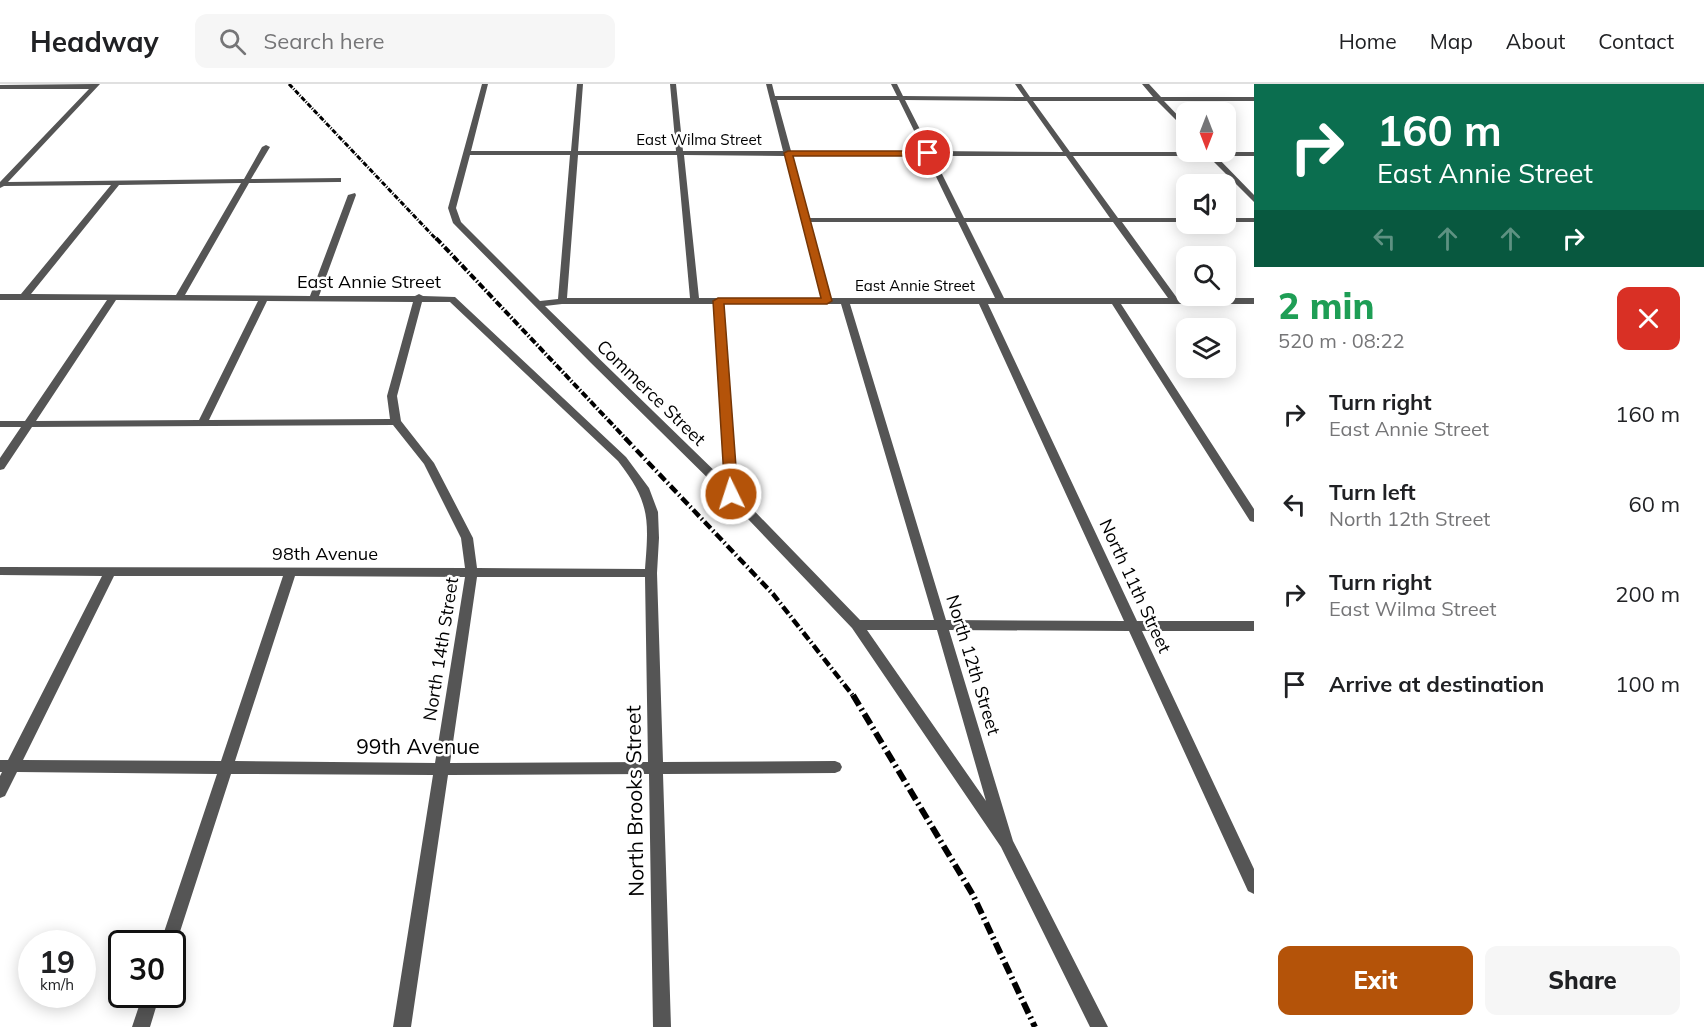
<!DOCTYPE html>
<html lang="en">
<head>
<meta charset="utf-8">
<style>
  body { margin:0; font-family:Mulish,sans-serif; background:#f6f6f6; color:#202124; height:100vh; display:flex; flex-direction:column; font-size:22px; white-space:nowrap }
  * { box-sizing:border-box; margin:0 }
  p { font-size:20px; color:#757577 }
  .icon { flex:none; width:33px; height:33px; fill:none; stroke:currentColor; stroke-width:2; stroke-linecap:round; stroke-linejoin:round }
  .map { position:relative; flex:1; overflow:hidden }
  .drawer { display:flex; flex-direction:column; background:#fff; width:450px }
  .drawer>* { flex:none }
  .hud { background:#0b6e4f; color:#fff; overflow:hidden }
  .needle { width:39px; rotate:180deg }
  .controls { position:absolute; left:1176px; top:18px; display:grid; gap:12px }
  .controls a { display:grid; place-items:center; width:60px; height:60px; border-radius:12px; background:#fff; box-shadow:0 3px 15px #0003; font-size:30px }
  .speed { position:absolute; left:18px; top:846px; display:flex; gap:12px; font-size:30px; font-weight:700; text-align:center }
  .speed>* { display:grid; place-content:center; width:78px; height:78px; border-radius:50%; background:#fff; box-shadow:0 3px 15px #0003; line-height:1 }
  .speed small { font-size:15px; font-weight:400 }
  .speed .limit { border:3px solid #111; border-radius:9px; background:#fff; color:#111 }
  .pin { position:absolute; display:grid; place-items:center; width:51px; height:51px; color:#fff; margin:-26px; border:3px solid #fff; border-radius:50%; box-shadow:0 2px 6px #0007 }
  .me { position:absolute; width:66px; margin:-33px; rotate:356deg; stroke-linejoin:round; filter:drop-shadow(0 0 4px #0008) }
  .turn { display:flex; align-items:center; gap:21px; height:126px; padding:0 24px; font-size:27px }
  .turn .icon { width:78px; height:78px; stroke-width:2.5 }
  .turn b { display:block; font-size:42px; line-height:51px }
  .lanes { display:flex; align-items:center; height:57px; padding:0 24px; background:#0003; justify-content:center; gap:30px; direction:ltr }
  .lanes .off { opacity:.35 }
  .round { display:grid; place-items:center; flex:none; width:63px; height:63px; border-radius:12px; background:#f6f6f6 }
  .overview { display:flex; align-items:center; justify-content:space-between; height:102px; padding:0 24px }
  h1 { font-size:36px; font-weight:800; line-height:45px; color:#1e9e55 }
  .action { display:flex; gap:12px; margin-top:auto; padding:12px 24px }
  .action a { flex:1; height:69px; border-radius:12px; background:#b45309; color:#fff; font-size:24px; font-weight:800; line-height:69px; text-align:center }
  .action a+a { background:#f6f6f6; color:#202124 }
  ul { padding:0; list-style:none }
  li { display:flex; align-items:center; gap:18px; height:90px; padding:0 24px }
  li div { flex:1 }
  li b { display:block; font-size:22px }
  li em { font-style:normal }
  header { display:flex; align-items:center; gap:36px; box-sizing:border-box; height:84px; padding:0 30px; background:#fff; border-bottom:2px solid #e0e0e0 }
  header strong { font-size:28px }
  nav { display:flex; gap:33px; margin-inline-start:auto; font-size:21px }
  .search { width:420px; height:54px; background:#f6f6f6; display:flex; align-items:center; gap:15px; box-sizing:border-box; padding:0 21px; border-radius:12px; color:#757577; font-size:22px }
  main { display:flex; flex:1; min-height:0 }
  .map>svg:first-child { display:block }
  .lines { fill:none; stroke-linecap:round; stroke-linejoin:round }
  .minor { fill:#555; fill-rule:evenodd }
  .rail-far3 { stroke:#000; stroke-width:3; stroke-dasharray:5 1.5 1 1.5; stroke-linecap:butt }
  .rail-far2 { stroke:#000; stroke-width:4; stroke-dasharray:7 2 1.5 2; stroke-linecap:butt }
  .rail-far1 { stroke:#000; stroke-width:4.5; stroke-dasharray:9 3 1.5 3; stroke-linecap:butt }
  .rail { stroke:#000; stroke-width:6; stroke-dasharray:12 4 2 4; stroke-linecap:butt }
  .route { fill:#b45309; stroke:#753606; stroke-width:1.5 }
  .labels { text-anchor:middle; stroke-width:5; stroke-linejoin:round; paint-order:stroke }
  .far-street-label { font-size:15px; fill:#000; stroke:#fff }
  .street-label { font-size:18px; fill:#000; stroke:#fff }
  .near-street-label { font-size:21px; fill:#000; stroke:#fff }
</style>
</head>
<body>
<header>
<strong>Headway</strong>
<div class="search"><svg class="icon" aria-label="search" viewBox="0 0 24 24"><circle cx="10" cy="10" r="6"/><path d="M15 15l6 6"/></svg>Search here</div>
<nav><a>Home</a><a>Map</a><a>About</a><a>Contact</a></nav>
</header>
<main>
<div class="map">
<svg width="1254" height="943" viewBox="0 0 1254 943">
  <rect width="100%" height="100%" fill="#fff"/>
  <g class="lines">
    <path class="minor" d="M93 0H100L8 98 244 95 262 63 266 61 270 63 251 95 341 94V98H338L249 99 185 211 310 212 348 111 355 109 356 111 319 212H415L419 210 423 212 455 213 626 373 649 404 658 428 659 454 657 489 663 678 835 677 840 679 842 683 840 687 835 689 663 690 671 943H653L649 690 448 691 411 943H393L433 691 231 690 176 860 172 866V860H160L217 690 17 688 5 712 0 714V692L2 688H0V676H8L102 492 0 491V483L465 484 461 454 424 380 393 341 32 343 4 385 0 386V374L21 343H0V337H25L107 216H0V210H21L111 101 4 102 0 104V98L89 5H0V1ZM241 99 176 211 31 210 119 101ZM116 216 258 217 199 336 36 337ZM267 217 413 218 387 312 390 335 209 336ZM422 218H450L618 377C650 418 649 435 645 485L477 484 473 454 434 379 401 337 397 312ZM114 492H283L221 677 23 676ZM295 492 465 493 435 679 235 677ZM477 493H645L648 678 450 679Z
      M482 0H488L471 67H571L577 0H583L578 67H676L670 0H676L683 67H783L766 0H772L775 12H897L891 0H897L903 12 1024 13 1015 0H1021L1030 13H1153L1142 0H1149L1161 13H1254V17H1164L1186 40V46L1157 17H1033L1070 68H1254V72H1216L1254 111V118L1208 72H1073L1118 134H1186V138H1122L1177 214H1254V220H1121L1254 425V438L1250 437 1112 220H988L1137 537H1254V547H1142L1254 785V810L1248 807 1129 547 949 546 1013 757 1108 943H1090L1001 763 852 544 727 413 590 278 453 139 448 124ZM777 16H899L924 67H791ZM905 16 1027 17 1063 68 931 67ZM470 71H570L558 215 540 217 461 138 456 124ZM578 71H677L690 214H567ZM684 71 785 72 822 214H699ZM792 72H926L956 134H809ZM933 72H1066L1110 134H964ZM810 138H958L995 214H831ZM966 138H1113L1168 214H1004ZM562 220H714L725 397 545 222ZM723 220H841L934 536H860L737 409ZM850 220H979L1124 537 946 536ZM867 546H937L986 717Z
      M1226 134H1254V138H1226Z
      M143 910H160L150 943H132Z"/>
    <path class="rail-far3" d="M289 0 437 156"/>
    <path class="rail-far2" d="M436 154 627 356"/>
    <path class="rail-far1" d="M625 354 773 510 854 613"/>
    <path class="rail" d="M853 611 973 811 1035 943"/>
  </g>
  <path class="route" d="M788 67H928L932 69 928 72H793L832 217 827 220H724L738 410 731 414 725 410 713 217 718 214H821L784 69Z"/>
  <g class="labels">
    <g class="far-street-label">
      <text x="699" y="61">East Wilma Street</text>
      <text x="915" y="207">East Annie Street</text>
    </g>
    <g class="street-label">
      <text x="369" y="204">East Annie Street</text>
      <text transform="translate(651 309) rotate(44)" y="6">Commerce Street</text>
      <text x="325" y="476">98th Avenue</text>
      <text transform="translate(1135 502) rotate(65)" y="6">North 11th Street</text>
      <text transform="translate(441 565) rotate(-81)" y="6">North 14th Street</text>
      <text transform="translate(973 581) rotate(73)" y="6">North 12th Street</text>
    </g>
    <g class="near-street-label">
      <text x="418" y="670">99th Avenue</text>
      <text transform="translate(635 717) rotate(-91)" y="7">North Brooks Street</text>
    </g>
  </g>
</svg>
<div class="controls">
<a><svg class="needle" viewBox="-14 -14 28 28"><path d="M0-13l5 13h-10z" fill="#e53935"/><path d="M0 13l5-13h-10z" fill="#757577"/></svg></a>
<a><svg class="icon" aria-label="sound" viewBox="0 0 24 24"><path d="M4 9h4l5-4v14l-5-4H4zM17 9q2 3 0 6"/></svg></a>
<a><svg class="icon" aria-label="search" viewBox="0 0 24 24"><circle cx="10" cy="10" r="6"/><path d="M15 15l6 6"/></svg></a>
<a><svg class="icon" aria-label="layers" viewBox="0 0 24 24"><path d="M12 4l9 5-9 5-9-5zM3 14l9 5 9-5"/></svg></a>
</div>
<div class="speed"><div>19<small>km/h</small></div><div class="limit">30</div></div>
<div class="pin" style="left:928px;top:69px;background:#d93025"><svg class="icon" aria-label="arrive" viewBox="0 0 24 24"><path d="M6 21V4h12l-3 4 3 4H6"/></svg></div>
<svg class="me" style="left:731px;top:410px" viewBox="-20 -20 40 40"><circle r="17" fill="#b45309" stroke="#fff" stroke-width="3"/><path d="M0-11L8 9 0 5-8 9z" fill="#fff"/></svg>
</div>
<section class="drawer">
<div class="hud">
<div class="turn"><svg class="icon" aria-label="right" viewBox="0 0 24 24"><path d="M7 20v-9h11M14 6l5 5-5 5"/></svg><div><b>160 m</b>East Annie Street</div></div>
<div class="lanes"><svg class="icon off" aria-label="left" viewBox="0 0 24 24"><path d="M17 20v-9H6M10 6l-5 5 5 5"/></svg><svg class="icon off" aria-label="ahead" viewBox="0 0 24 24"><path d="M12 20V5M6 11l6-6 6 6"/></svg><svg class="icon off" aria-label="ahead" viewBox="0 0 24 24"><path d="M12 20V5M6 11l6-6 6 6"/></svg><svg class="icon" aria-label="right" viewBox="0 0 24 24"><path d="M7 20v-9h11M14 6l5 5-5 5"/></svg></div>
</div>
<div class="overview"><div><h1>2 min</h1><p>520 m · 08:22</p></div><a class="round" style="background:#d93025;color:#fff"><svg class="icon" aria-label="close" viewBox="0 0 24 24"><path d="M6 6l12 12M18 6L6 18"/></svg></a></div>
<ul>
<li><svg class="icon" aria-label="right" viewBox="0 0 24 24"><path d="M7 20v-9h11M14 6l5 5-5 5"/></svg><div><b>Turn right</b><p>East Annie Street</p></div><em>160 m</em></li>
<li><svg class="icon" aria-label="left" viewBox="0 0 24 24"><path d="M17 20v-9H6M10 6l-5 5 5 5"/></svg><div><b>Turn left</b><p>North 12th Street</p></div><em>60 m</em></li>
<li><svg class="icon" aria-label="right" viewBox="0 0 24 24"><path d="M7 20v-9h11M14 6l5 5-5 5"/></svg><div><b>Turn right</b><p>East Wilma Street</p></div><em>200 m</em></li>
<li><svg class="icon" aria-label="arrive" viewBox="0 0 24 24"><path d="M6 21V4h12l-3 4 3 4H6"/></svg><div><b>Arrive at destination</b></div><em>100 m</em></li>
</ul>
<div class="action"><a>Exit</a><a>Share</a></div>
</section>
</main>
</body>
</html>
